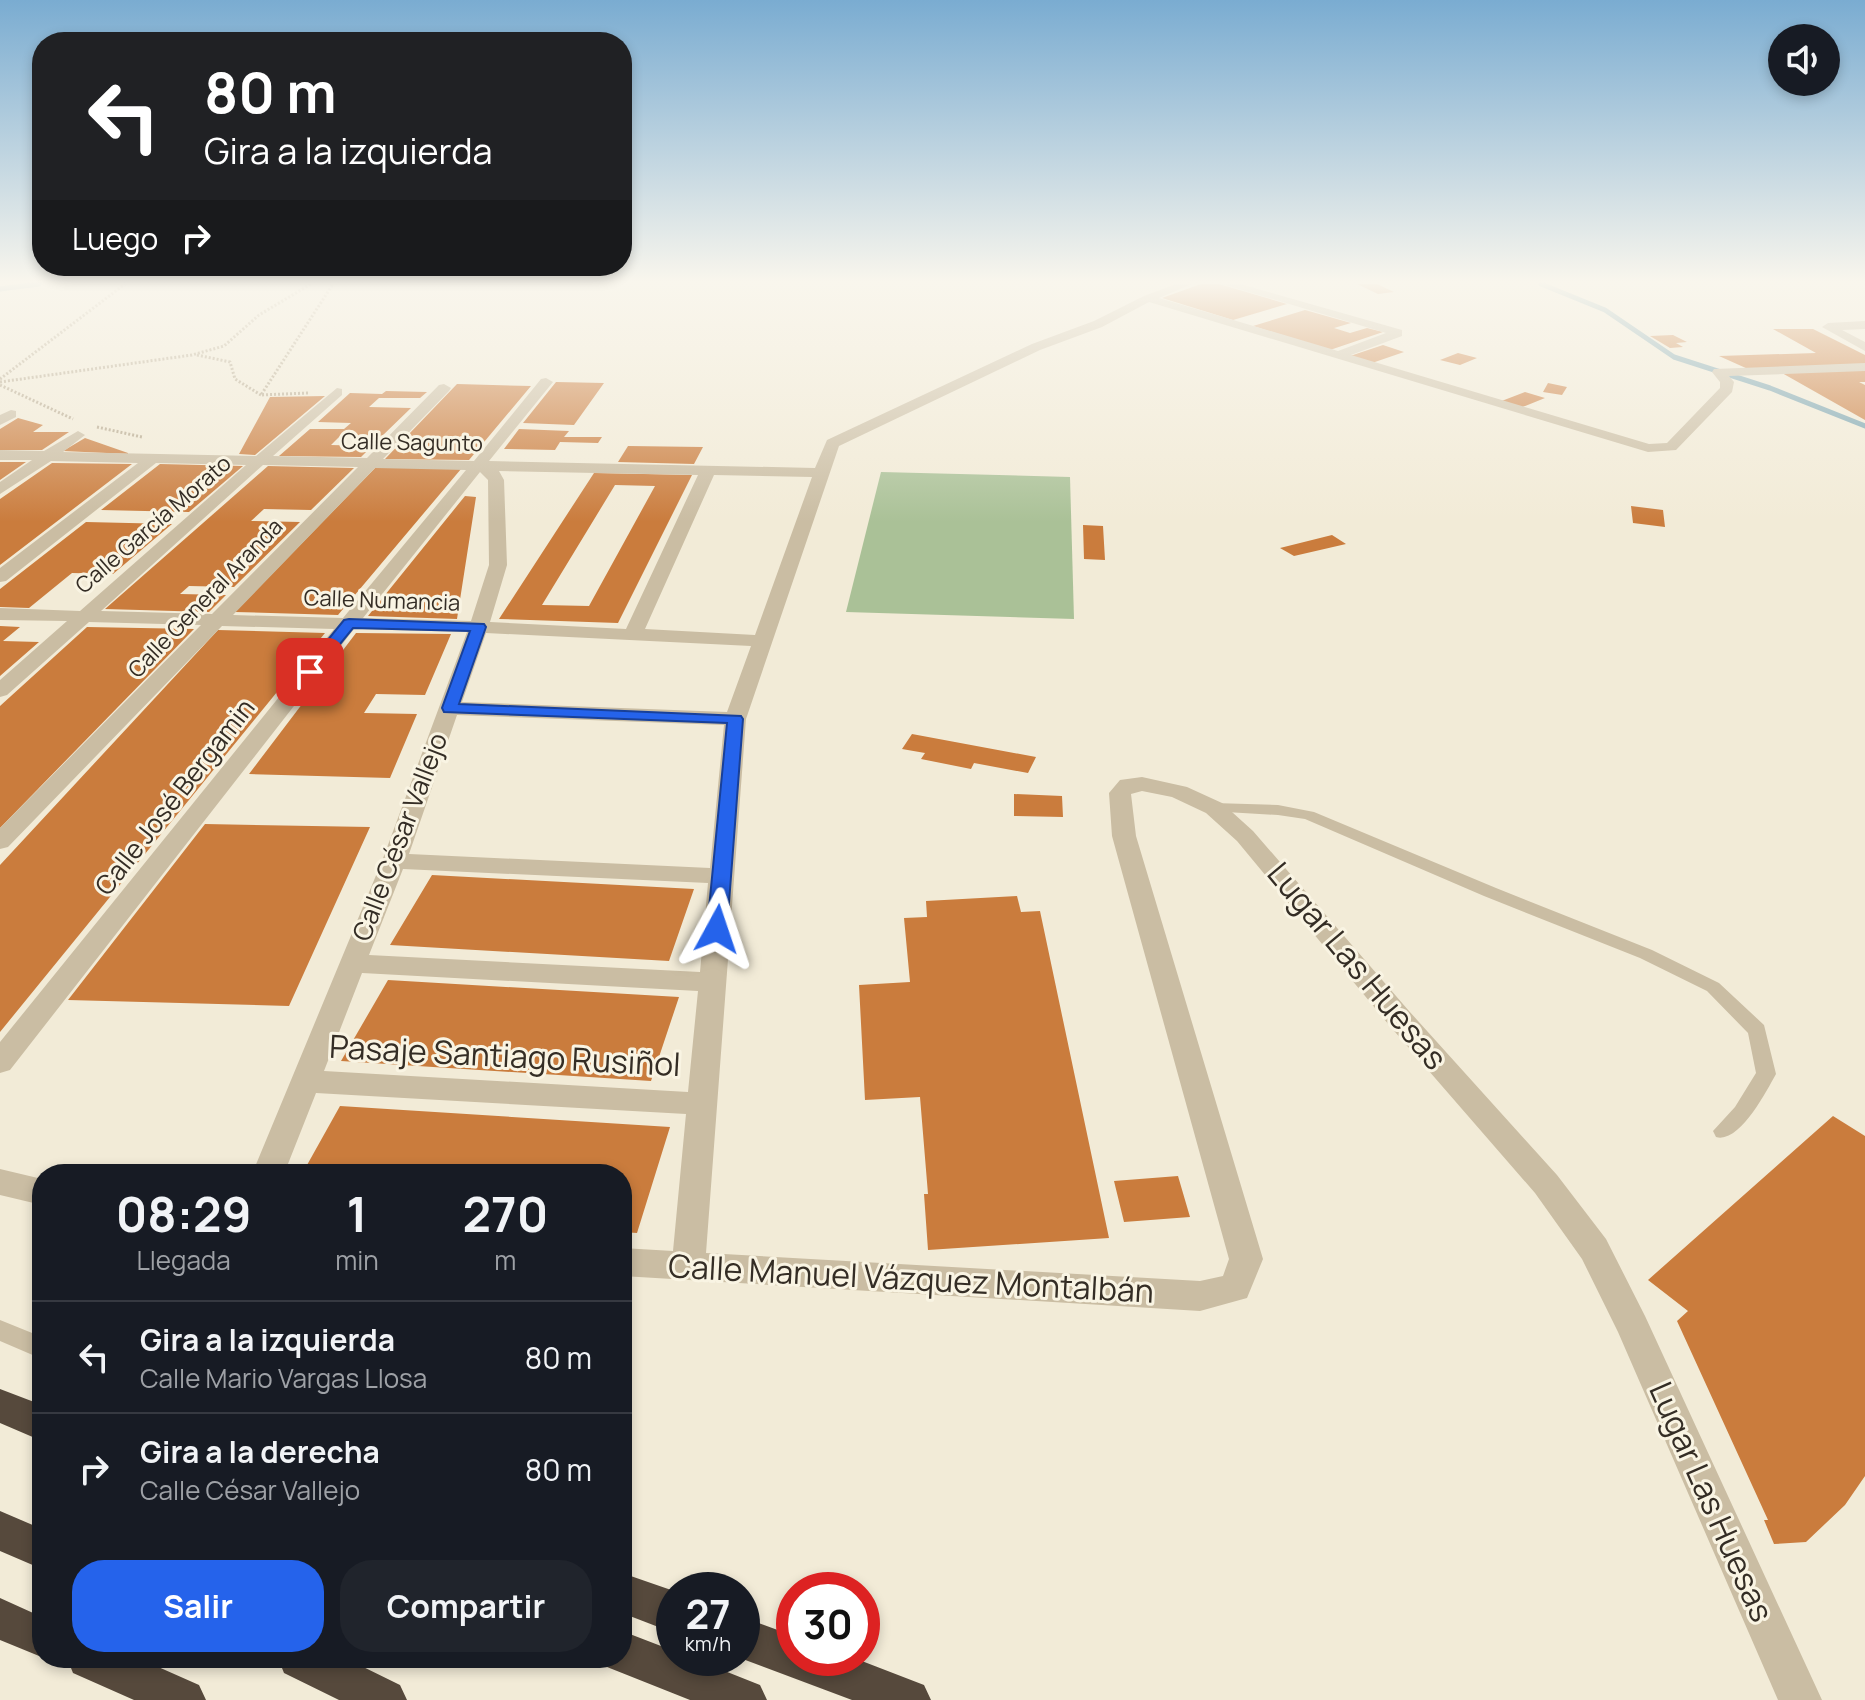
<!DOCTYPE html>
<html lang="es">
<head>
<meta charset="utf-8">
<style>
  body { margin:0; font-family:Manrope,sans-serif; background:#20242c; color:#f1f3f6; height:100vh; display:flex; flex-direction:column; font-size:30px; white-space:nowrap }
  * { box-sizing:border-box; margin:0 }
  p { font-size:26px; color:#9ea1a6 }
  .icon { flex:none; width:44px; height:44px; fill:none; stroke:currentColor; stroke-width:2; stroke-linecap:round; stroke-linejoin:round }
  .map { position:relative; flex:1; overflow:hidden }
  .side { position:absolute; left:32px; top:1164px; width:600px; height:504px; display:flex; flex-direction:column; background:#171b24; border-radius:32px; box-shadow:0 4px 12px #0003 }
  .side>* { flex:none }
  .top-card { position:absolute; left:32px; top:32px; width:600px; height:244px; border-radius:32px; box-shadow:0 4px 12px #0003; background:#202124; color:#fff; overflow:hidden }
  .tools { position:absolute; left:1768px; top:24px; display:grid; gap:16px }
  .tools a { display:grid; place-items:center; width:72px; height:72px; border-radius:50%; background:#171b24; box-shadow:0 4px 12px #0003; font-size:40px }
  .speed { position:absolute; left:656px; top:1572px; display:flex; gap:16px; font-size:40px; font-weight:700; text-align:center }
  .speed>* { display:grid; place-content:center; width:104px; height:104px; border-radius:50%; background:#171b24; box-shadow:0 4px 12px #0003; line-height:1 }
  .speed small { font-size:20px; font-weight:400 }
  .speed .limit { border:12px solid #d22; background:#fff; color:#111 }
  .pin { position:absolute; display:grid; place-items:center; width:68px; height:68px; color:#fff; margin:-34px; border-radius:16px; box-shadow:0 4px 12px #0006 }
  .me { position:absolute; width:88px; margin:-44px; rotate:5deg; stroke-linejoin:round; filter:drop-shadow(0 0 6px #0008) }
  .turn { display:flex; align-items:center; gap:28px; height:168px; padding:0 40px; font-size:36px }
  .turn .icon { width:104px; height:104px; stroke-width:2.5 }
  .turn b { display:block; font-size:56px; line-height:68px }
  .then { display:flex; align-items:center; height:76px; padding:0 40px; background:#0003; gap:16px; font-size:30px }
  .eta { display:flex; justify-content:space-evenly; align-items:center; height:136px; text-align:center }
  .eta b { font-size:48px; font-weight:700; line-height:56px }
  .action { display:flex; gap:16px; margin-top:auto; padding:16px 40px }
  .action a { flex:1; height:92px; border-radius:32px; background:#2563eb; color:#fff; font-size:32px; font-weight:700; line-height:92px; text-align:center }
  .action a+a { background:#20242c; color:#f1f3f6 }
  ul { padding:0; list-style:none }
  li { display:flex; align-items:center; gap:24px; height:112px; padding:0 40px; border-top:2px solid #363941 }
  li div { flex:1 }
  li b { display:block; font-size:30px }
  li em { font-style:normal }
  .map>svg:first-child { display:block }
  .green { fill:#aac197 }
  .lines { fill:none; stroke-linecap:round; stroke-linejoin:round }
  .stream { stroke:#75a1af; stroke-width:5 }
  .building { fill:#ca7c3d; fill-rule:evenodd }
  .path { stroke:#b5a78d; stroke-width:3; stroke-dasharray:2 2; stroke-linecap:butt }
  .lane { fill:#cabda3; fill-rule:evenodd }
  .street { fill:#cabda3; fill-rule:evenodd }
  .highway { fill:#56493c; fill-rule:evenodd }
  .route { fill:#2563eb; stroke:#184099; stroke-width:2 }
  .labels { text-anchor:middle; stroke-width:6; stroke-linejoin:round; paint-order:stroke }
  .far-street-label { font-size:22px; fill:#342d25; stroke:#f9f4e3 }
  .street-label { font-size:26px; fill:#342d25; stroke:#f9f4e3 }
  .near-street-label { font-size:32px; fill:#342d25; stroke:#f9f4e3 }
</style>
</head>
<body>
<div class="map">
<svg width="1865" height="1700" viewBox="0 0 1865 1700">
  <rect width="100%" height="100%" fill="#f2ebd7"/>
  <path class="green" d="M881 472 1070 477 1074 619 846 612Z"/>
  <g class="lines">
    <path class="stream" d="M1541 284 1605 310 1674 357 1770 388 1865 426
      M0 289 39 284"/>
  </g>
  <path class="building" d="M1201 284H1219L1287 304 1233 320 1162 298Z
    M1357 284H1377L1394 292 1378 294Z
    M1305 310 1351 323 1334 328 1350 333 1367 328 1383 332 1330 350 1253 326Z
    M1773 329H1813L1865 355V365L1748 369 1719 356 1816 353Z
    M1673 335 1687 342 1676 343 1683 347 1670 348 1650 336Z
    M1383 345 1404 352 1372 363 1350 356Z
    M1458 353 1477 358 1460 365 1440 360Z
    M1865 370V382H1859L1865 385V420L1782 373Z
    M556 382 604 383 574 425 523 423Z
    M1548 383 1567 387 1562 395 1543 392Z
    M457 384 531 386 469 460 385 459Z
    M386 391 427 392 420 398H379L369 407 411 408 381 437 340 436 331 445 372 446 361 457 279 456 310 429H344L351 423 318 422 350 393 382 394Z
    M1525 392 1545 398 1520 408 1499 402Z
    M325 396 255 455 239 454 270 397Z
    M18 418 43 425 33 432H69L42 450H0V429Z
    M519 429 569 431 564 437H602L598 443 560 442 555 450 504 449Z
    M85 438 128 453V454L63 451Z
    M628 446 703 447 694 464 618 462Z
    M0 462H26L0 480Z
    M52 463 132 464 0 565V499Z
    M160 464 243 466 189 512 101 510Z
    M268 466 354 468 311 510 264 509 251 521 300 522 234 587 189 586 180 594 226 595 209 612 105 609Z
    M376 467 461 469 338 615 235 612Z
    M594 473 692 475 618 623 499 619ZM615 485 655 486 589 606 542 605Z
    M465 496 476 497 457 619 368 616Z
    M1631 506 1663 510 1665 527 1633 523Z
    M86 522 172 524 113 574 72 573 29 608 0 607V589Z
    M1083 525 1103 526 1105 560 1084 559Z
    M1332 535 1346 544 1294 556 1280 548Z
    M0 626 20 627 3 641 39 642 0 676Z
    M87 627 194 629 0 828V706Z
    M218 630 325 633 0 1032V865Z
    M356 633 451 634 425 695 376 694 364 713 417 714 390 778 249 774Z
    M912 734 1036 757 1028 773 974 763 971 769 921 759 925 753 902 749Z
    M1014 794 1062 796 1063 817 1014 816Z
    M205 824 370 827 289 1006 68 1000Z
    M432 875 694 889 669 961 390 945Z
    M1017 896 1021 912 1040 911 1109 1238 928 1250 924 1194H928L920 1097 865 1100 859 985 910 982 904 918 927 917 926 901Z
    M388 980 679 997 651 1081 341 1061Z
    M340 1106 670 1127 637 1233 622 1232V1174H302Z
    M1833 1116 1865 1136V1476L1845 1505 1806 1542 1774 1544 1764 1520H1768L1677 1321 1688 1311 1648 1280Z
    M1178 1176 1190 1217 1124 1222 1114 1181Z"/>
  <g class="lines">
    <path class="path" d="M197 355 230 362 235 379 261 395
      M0 379 125 284
      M0 382 192 355 224 346 259 315 311 284
      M0 385 73 419
      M308 393 261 395 333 284
      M97 427 142 437"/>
    <path class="lane" d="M1214 803 1278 805 1314 812 1496 888 1652 950 1719 983 1764 1025 1776 1074C1766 1092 1739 1144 1716 1137L1713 1131 1735 1107 1756 1073 1748 1033 1707 991 1640 958 1484 896 1305 819 1278 815 1209 811 1206 808 1209 805Z
      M0 1320 42 1337V1359L0 1341Z"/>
    <path class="street" d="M1176 284H1192L1159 298 1338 351 1386 333 1222 284H1240L1402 330V336L1351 355 1649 444 1667 443 1720 388V382L1712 372 1714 369 1865 363V371L1729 376 1734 382 1732 392 1676 450 1648 452 1149 302 1102 327 1040 350 839 446 746 719 706 1253 1200 1281 1223 1276 1229 1259 1112 836 1109 793 1120 780 1142 777 1187 787 1222 803 1253 831 1409 1011 1557 1175 1606 1239 1645 1316 1822 1700H1778L1618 1332 1582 1259 1535 1193 1389 1025 1237 841 1206 813 1172 797 1142 791 1131 794 1136 836 1263 1259 1247 1298 1200 1311 622 1276V1248L673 1251 686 1114 316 1093 284 1174H252L382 861 467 632 354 629 10 1070 0 1073V1042L334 629 222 626 8 847 0 849V828L201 625 89 622 7 695 0 697V680L67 621 0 620V608L80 611 246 465 156 463 6 581 0 582V568L138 463 51 461 0 494V482L32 460H0V450L44 451 78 431 85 435 63 452 256 456 337 388 342 389V395L273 456 367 458 439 385 444 384 451 388 449 391 383 459 474 461 541 379 546 378 553 382 489 461 815 468 827 440 1032 344 1094 321 1144 296ZM263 465 358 467 212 614 101 611ZM375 468 466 470 343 618 233 615ZM499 471 698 475 626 629 490 622 507 565 504 480ZM480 472 488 480 489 565 471 621 363 618ZM714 475 812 477 755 635 645 629ZM486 633 751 646 727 712 462 702ZM457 715 724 725 710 868 409 854ZM403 869 708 883 700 972 369 955ZM362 973 698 991 688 1092 324 1071Z
      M1865 321V329L1842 330 1865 342V351L1822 327 1828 323Z
      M11 410 16 411V417L0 425V415Z
      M0 1169 42 1179V1205L0 1195Z"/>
    <path class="highway" d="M0 1389 42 1405V1441L0 1423Z
      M0 1511 42 1529V1569L0 1551Z
      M622 1573 674 1591V1633L622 1613Z
      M0 1598 42 1617 44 1658 0 1640Z
      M742 1617 794 1636V1658H854L924 1685 931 1700H852L740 1658Z
      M622 1631 674 1651V1658H692L760 1685 767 1700H690L607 1667 603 1658H622Z
      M67 1658H138L199 1685 206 1700H134L73 1673Z
      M278 1658H345L400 1685 407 1700H339L284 1673Z"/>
  </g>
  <linearGradient id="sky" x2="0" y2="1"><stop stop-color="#7aacd1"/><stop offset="0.54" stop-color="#f9f6ed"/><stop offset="1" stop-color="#f9f6ed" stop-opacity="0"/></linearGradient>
  <rect width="1865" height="522" fill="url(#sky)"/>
  <path class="route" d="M349 619 484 624 486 627 459 704 741 716 743 719 727 929 724 933H710L707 929 727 723 444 712 442 708 470 631 353 628 315 675H304V669L344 620Z"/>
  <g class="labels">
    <g class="far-street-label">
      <text transform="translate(412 442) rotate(1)" y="8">Calle Sagunto</text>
      <text transform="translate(153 524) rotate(-41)" y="8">Calle García Morato</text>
      <text transform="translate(205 598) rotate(-46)" y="8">Calle General Aranda</text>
      <text transform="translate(382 600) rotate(2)" y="8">Calle Numancia</text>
    </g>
    <g class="street-label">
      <text transform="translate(175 797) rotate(-52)" y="9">Calle José Bergamin</text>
      <text transform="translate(400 837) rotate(-69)" y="9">Calle César Vallejo</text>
    </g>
    <g class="near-street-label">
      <text transform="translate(1357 966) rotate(50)" y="11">Lugar Las Huesas</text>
      <text transform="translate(505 1056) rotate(3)" y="11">Pasaje Santiago Rusiñol</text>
      <text transform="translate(911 1279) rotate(3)" y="11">Calle Manuel Vázquez Montalbán</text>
      <text transform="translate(1711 1502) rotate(66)" y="11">Lugar Las Huesas</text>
    </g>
  </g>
</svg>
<div class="tools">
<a><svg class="icon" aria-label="sound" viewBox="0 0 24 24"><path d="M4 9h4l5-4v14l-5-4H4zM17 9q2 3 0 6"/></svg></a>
</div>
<div class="speed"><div>27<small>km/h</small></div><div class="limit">30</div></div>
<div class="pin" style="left:310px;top:672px;background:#d93025"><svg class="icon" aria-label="arrive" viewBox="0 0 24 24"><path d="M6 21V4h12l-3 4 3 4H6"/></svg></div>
<svg class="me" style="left:717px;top:929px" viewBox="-20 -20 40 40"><path d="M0-17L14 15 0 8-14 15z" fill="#2563eb" stroke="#fff" stroke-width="4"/></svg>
<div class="top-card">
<div class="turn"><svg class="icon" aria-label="left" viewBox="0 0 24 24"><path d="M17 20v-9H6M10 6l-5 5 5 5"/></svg><div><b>80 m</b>Gira a la izquierda</div></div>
<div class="then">Luego<svg class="icon" aria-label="right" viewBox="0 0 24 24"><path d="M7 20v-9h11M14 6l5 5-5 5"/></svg></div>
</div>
<section class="side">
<div class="eta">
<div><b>08:29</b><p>Llegada</p></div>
<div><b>1</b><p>min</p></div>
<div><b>270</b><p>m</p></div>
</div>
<ul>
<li><svg class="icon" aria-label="left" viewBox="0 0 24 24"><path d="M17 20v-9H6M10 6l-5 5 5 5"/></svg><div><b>Gira a la izquierda</b><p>Calle Mario Vargas Llosa</p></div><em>80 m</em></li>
<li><svg class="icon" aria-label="right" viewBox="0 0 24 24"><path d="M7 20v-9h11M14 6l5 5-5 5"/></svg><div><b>Gira a la derecha</b><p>Calle César Vallejo</p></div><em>80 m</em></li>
</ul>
<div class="action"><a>Salir</a><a>Compartir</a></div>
</section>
</div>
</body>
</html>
